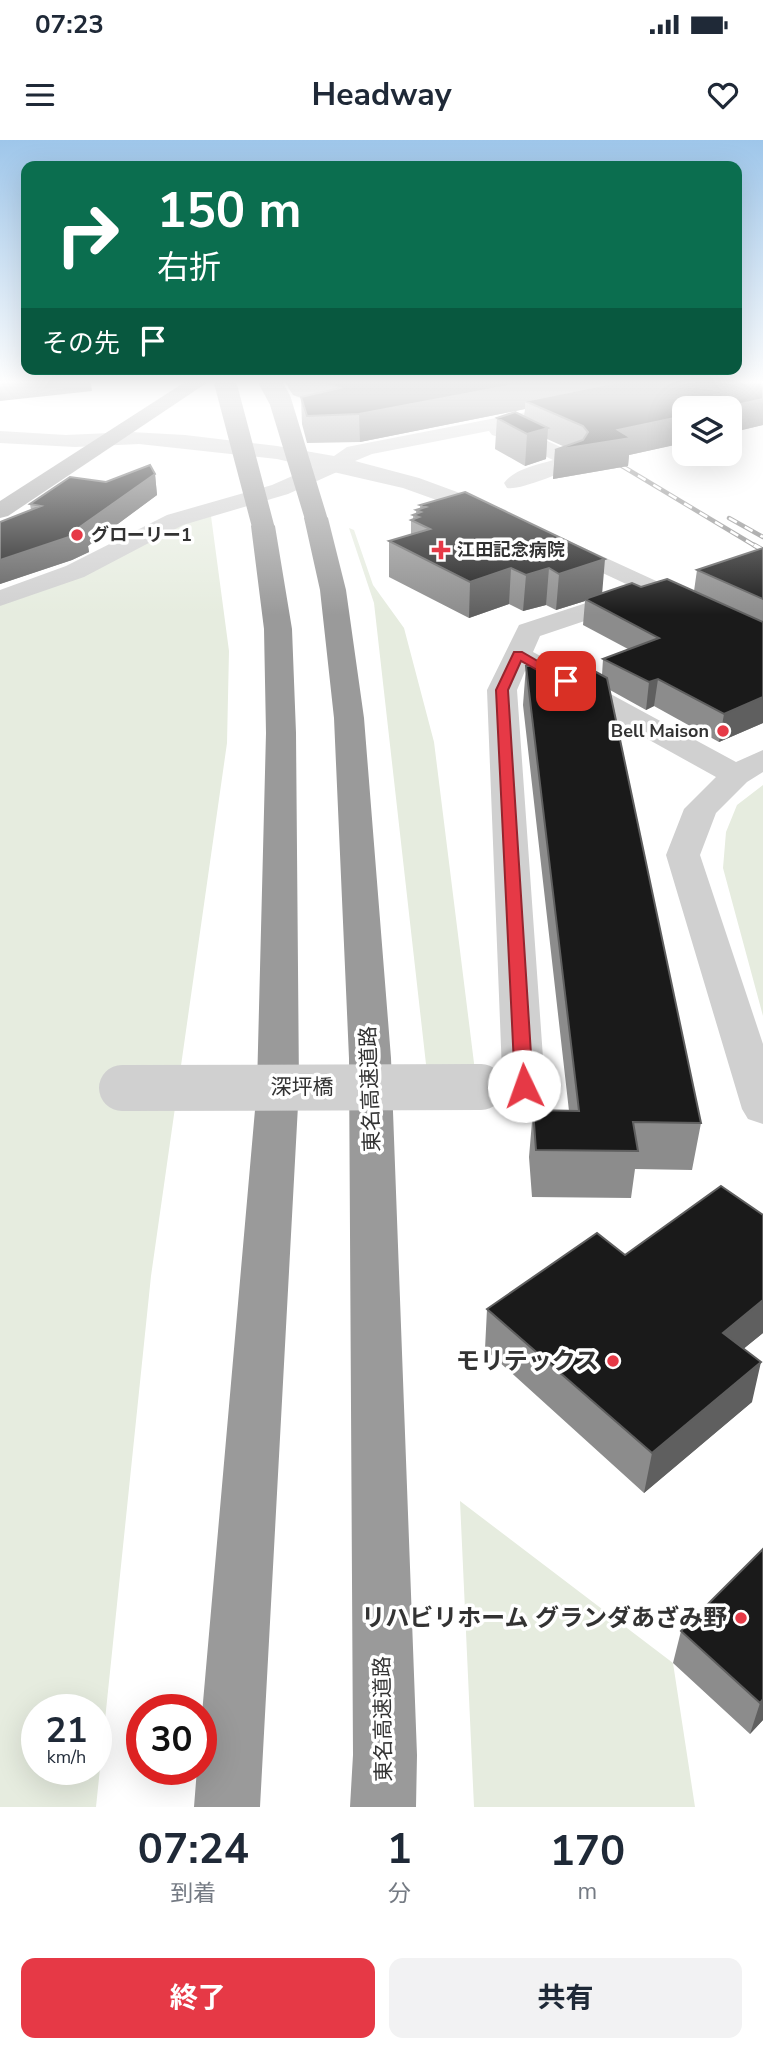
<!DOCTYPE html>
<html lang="ja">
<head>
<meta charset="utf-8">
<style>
  body { margin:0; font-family:"Nunito Sans","Noto Sans JP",sans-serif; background:#f2f2f3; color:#1f2937; height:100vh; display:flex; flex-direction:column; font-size:26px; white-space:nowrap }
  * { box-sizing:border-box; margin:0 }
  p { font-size:23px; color:#747a83 }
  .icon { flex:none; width:38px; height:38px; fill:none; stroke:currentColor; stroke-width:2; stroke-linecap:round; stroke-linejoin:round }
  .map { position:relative; height:1667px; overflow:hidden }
  .details { display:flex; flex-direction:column; background:#fff; flex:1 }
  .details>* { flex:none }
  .top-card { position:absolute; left:21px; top:21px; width:721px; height:214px; border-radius:14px; box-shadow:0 7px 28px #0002; background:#0b6e4f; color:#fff; overflow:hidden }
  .tools { position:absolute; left:672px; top:256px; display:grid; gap:14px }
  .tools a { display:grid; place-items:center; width:70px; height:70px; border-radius:14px; background:#fff; box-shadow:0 7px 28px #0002; font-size:35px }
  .speed { position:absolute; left:21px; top:1554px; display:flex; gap:14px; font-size:35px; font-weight:700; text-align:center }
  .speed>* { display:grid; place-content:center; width:91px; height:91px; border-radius:50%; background:#fff; box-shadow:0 7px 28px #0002; line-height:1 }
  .speed small { font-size:18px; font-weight:400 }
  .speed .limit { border:10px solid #d22; background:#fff; color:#111 }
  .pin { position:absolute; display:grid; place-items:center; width:60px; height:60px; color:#fff; margin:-30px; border-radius:14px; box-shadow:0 4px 10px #0006 }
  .me { position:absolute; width:77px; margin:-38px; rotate:357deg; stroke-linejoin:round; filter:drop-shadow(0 0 5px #0008) }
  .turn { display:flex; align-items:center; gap:24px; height:147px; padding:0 21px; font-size:32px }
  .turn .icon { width:91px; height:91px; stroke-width:2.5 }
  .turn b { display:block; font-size:49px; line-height:60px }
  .then { display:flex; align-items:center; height:66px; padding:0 21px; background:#0003; gap:14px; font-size:26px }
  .eta { display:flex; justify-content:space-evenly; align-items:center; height:119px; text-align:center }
  .eta b { font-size:42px; font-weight:700; line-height:49px }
  .cta { display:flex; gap:14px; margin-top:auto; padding:14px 21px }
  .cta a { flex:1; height:80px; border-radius:14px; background:#e63946; color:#fff; font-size:28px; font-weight:700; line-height:80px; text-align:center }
  .cta a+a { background:#f2f2f3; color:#1f2937 }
  .status { display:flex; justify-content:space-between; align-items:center; height:49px; padding:0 35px; background:#fff; direction:ltr }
  .status svg { height:19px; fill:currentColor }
  header { display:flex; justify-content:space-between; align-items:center; height:91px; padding:0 21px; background:#fff; font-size:32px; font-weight:700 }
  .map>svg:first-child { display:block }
  .green { fill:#e6ecdf; fill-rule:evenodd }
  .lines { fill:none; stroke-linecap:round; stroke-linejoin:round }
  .minor { fill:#d0d0d0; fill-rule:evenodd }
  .tertiary { fill:#d0d0d0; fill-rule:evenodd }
  .trunk { fill:#a2a2a2; fill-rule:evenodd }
  .motorway { fill:#9a9a9a; fill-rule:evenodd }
  .rail-far1-casing { stroke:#888; stroke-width:4.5 }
  .rail-casing { stroke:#888; stroke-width:5 }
  .rail-far1 { stroke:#fff; stroke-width:2.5; stroke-dasharray:9; stroke-linecap:butt }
  .rail { stroke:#fff; stroke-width:3.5; stroke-dasharray:11; stroke-linecap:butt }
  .minor-bridge { stroke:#d0d0d0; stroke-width:46 }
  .motorway-bridge { stroke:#9a9a9a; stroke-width:22 }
  .wall { fill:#8c8c8c }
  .shaded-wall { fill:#5f5f5f }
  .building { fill:#1a1a1a; stroke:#5f5f5f; stroke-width:2 }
  .route { fill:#e63946; stroke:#96252e; stroke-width:2 }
  .poi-dot { fill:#e63946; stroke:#fff; stroke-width:2.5 }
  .labels { text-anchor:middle; stroke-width:7; stroke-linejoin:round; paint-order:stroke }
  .far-poi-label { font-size:18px; font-weight:bold; fill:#333; stroke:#fff; text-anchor:start }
  .street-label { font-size:21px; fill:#333; stroke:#fff }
  .near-poi-label { font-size:24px; font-weight:bold; fill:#333; stroke:#fff; text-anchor:end }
</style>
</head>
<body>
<div class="status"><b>07:23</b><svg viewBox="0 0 49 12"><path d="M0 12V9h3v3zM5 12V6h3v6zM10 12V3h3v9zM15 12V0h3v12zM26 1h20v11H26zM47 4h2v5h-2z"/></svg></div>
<header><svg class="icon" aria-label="menu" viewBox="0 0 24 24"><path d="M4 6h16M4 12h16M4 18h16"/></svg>Headway<svg class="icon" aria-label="heart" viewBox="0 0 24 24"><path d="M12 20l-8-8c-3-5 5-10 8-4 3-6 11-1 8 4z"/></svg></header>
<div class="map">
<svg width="763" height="1667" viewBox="0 0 763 1667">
  <rect width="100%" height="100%" fill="#fff"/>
  <path class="green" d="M211 376 229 511 227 603 151 1136 96 1667H0V460L153 393ZM37 1570H96V1629H37Z
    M349 388 354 390 373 445 404 488 434 602 475 931 427 933 374 463Z
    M763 645V876L723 728 726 692 737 665Z
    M460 1361 673 1523 695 1667H474Z"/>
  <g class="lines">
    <path class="minor" d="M499 285 528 292 580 316 583 321 580 326C564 331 519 351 507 348L504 343C514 329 537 325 553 320L514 301 492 295 489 291 492 287Z
      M340 315 348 317 351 322 348 327 288 354 183 385 84 437 0 466V450L66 426 167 375 272 345Z
      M632 448 641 450 645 456 641 462 540 496 533 512 736 622 763 610V632L747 642 716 673 700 715 763 904V984L748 979 742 969 666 715 684 669 716 637 525 531 517 550 545 946 539 956C516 963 489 964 466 957L460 947 466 937 481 933 502 932 487 550 519 485Z"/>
    <path class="tertiary" d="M548 268 555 270 558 274 555 278 372 314 355 321 419 338 506 370 510 375 506 380 498 382 403 348 277 319 139 304 75 307 0 303V291L66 295 131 292 185 295 277 306 334 316 347 307 372 302Z
      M556 395 763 490V508L547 407 544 402 547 397Z"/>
    <path class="trunk" d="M185 242H208L8 376 0 378V361Z"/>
    <path class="motorway" d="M316 371 324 373 328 378 346 450 364 578 391 918 417 1615 416 1667H350L353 1615 349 918 334 578 320 450 304 378 308 373Z
      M263 379 271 381 275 386 292 489 296 593 299 947 260 1667H194L197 1629H201V1585L257 947 266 593 264 489 251 386 255 381Z"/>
    <g class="rail-far1-casing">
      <path id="rail-far1" d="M607 317 757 407
        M729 378 763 397"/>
    </g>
    <g class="rail-casing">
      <path id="rail" d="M754 405 763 410"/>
    </g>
    <use href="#rail-far1" class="rail-far1"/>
    <use href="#rail" class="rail"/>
    <path class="minor-bridge" d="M122 948 481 947"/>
    <path class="motorway-bridge" d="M225 242 263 386
      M270 242 280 260 316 378"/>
  </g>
  <path class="wall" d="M285 242H763V285L629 315 628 326 553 339 555 310 565 307 547 299 546 319 525 326 495 309 497 278 524 276 525 269 360 302 307 303 302 284 301 258 293 255Z
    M155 334 157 355 88 406 89 412 72 420 0 444V382L31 370 30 364 106 342Z
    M420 365 602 453 641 447 694 451 697 430 763 408V583L719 602 654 566 646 570 610 550 701 983 692 1030 635 1029 631 1058 532 1057 529 1017 533 970 569 971 523 565 526 526 602 535 603 519 628 509 583 485 585 461 556 470 546 465 523 471 509 464 469 478 389 437V401L411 395V380L413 379V375L416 374V370L420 369Z
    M625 1115 763 1193 744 1208 752 1262 644 1353 485 1209 487 1169Z
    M763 1409V1580L750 1594 673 1523 681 1491Z"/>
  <path class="shaded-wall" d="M0 242H91L92 251 0 261Z
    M528 242H659L525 261V269L360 302 359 274Z
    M763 259V285L730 293V268H723Z
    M684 276V303L629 315 628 326 553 339 555 310 618 290Z
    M548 288 546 319 525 326 527 294Z
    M155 334 157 355 88 406 89 412 72 420 0 444V420L80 387Z
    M605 419 602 455 585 459V461L556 470 559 434Z
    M511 428 509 464 469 478 470 442Z
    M549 428 546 465 523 471 526 435Z
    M658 539 654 566 646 570 649 542Z
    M763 557V583L719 602 724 574Z
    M763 1160V1193L714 1233 723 1193Z
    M761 1222 752 1262 644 1353 652 1313Z
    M763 1559V1580L750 1594 760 1563Z"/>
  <path class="building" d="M324 242H528L359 274 307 276 301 257 340 248Z
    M618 242H763V259L723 268H684V276L618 290 631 298 555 310 583 300 588 292 583 286 525 261Z
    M515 272 548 288 527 294 497 278Z
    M150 325 155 334 80 387 86 389 69 397 0 420V382L41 366 30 364 70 337 106 342Z
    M465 352 605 419 559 434 549 428 526 435 511 428 470 442 389 401 430 389 411 380 419 377 413 375 421 372 416 370 426 367 420 365Z
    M763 408V459L697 430Z
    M667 439 763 482V557L724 574 658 539 649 542 603 519 659 498 585 459 632 443 641 447Z
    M572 519 607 538 701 983 633 982 638 1011 536 1010 533 970 579 971 526 526H554Z
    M721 1046 763 1075V1160L723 1193 761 1222 652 1313 487 1169 597 1093 625 1115Z
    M763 1409V1559L760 1563 681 1491Z"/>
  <linearGradient id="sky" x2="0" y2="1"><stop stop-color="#9ec6ea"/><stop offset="0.51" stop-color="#fff"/><stop offset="1" stop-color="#fff" stop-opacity="0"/></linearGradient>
  <rect width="763" height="475" fill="url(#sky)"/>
  <path class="route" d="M514 512H522L572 541 562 544 521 521 508 550 533 946 524 952 515 946 496 550Z"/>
  <g class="poi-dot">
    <circle cx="77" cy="395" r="7"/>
    <path d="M437.5 399.5h7v7h7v7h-7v7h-7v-7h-7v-7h7z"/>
    <circle cx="723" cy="591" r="7"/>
    <circle cx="613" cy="1221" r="7"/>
    <circle cx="741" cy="1478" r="7"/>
  </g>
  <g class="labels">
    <g class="far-poi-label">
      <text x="91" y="401">グローリー1</text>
      <text x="457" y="416">江田記念病院</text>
      <text x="709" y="597" text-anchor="end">Bell Maison</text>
    </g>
    <g class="street-label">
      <text x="302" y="954">深坪橋</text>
      <text transform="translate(370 949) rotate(-92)" y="7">東名高速道路</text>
      <text transform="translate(383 1579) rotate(-91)" y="7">東名高速道路</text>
    </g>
    <g class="near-poi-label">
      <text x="599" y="1229">モリテックス</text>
      <text x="727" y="1486">リハビリホーム グランダあざみ野</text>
    </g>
  </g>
</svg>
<div class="tools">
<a><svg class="icon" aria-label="layers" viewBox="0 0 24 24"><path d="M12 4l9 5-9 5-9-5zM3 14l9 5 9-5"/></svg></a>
</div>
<div class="speed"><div>21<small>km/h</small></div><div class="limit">30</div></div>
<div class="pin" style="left:566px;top:541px;background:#d93025"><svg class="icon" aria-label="arrive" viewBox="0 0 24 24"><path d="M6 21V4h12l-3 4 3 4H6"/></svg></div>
<svg class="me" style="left:524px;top:946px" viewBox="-20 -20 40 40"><circle r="19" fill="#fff"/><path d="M0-13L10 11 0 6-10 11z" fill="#e63946"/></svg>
<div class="top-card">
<div class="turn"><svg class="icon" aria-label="right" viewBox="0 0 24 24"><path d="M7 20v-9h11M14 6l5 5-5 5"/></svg><div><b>150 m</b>右折</div></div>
<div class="then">その先<svg class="icon" aria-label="arrive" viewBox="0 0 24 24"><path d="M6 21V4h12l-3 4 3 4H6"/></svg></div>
</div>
</div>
<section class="details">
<div class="eta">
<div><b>07:24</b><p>到着</p></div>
<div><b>1</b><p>分</p></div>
<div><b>170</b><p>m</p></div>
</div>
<div class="cta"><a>終了</a><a>共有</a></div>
</section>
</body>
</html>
